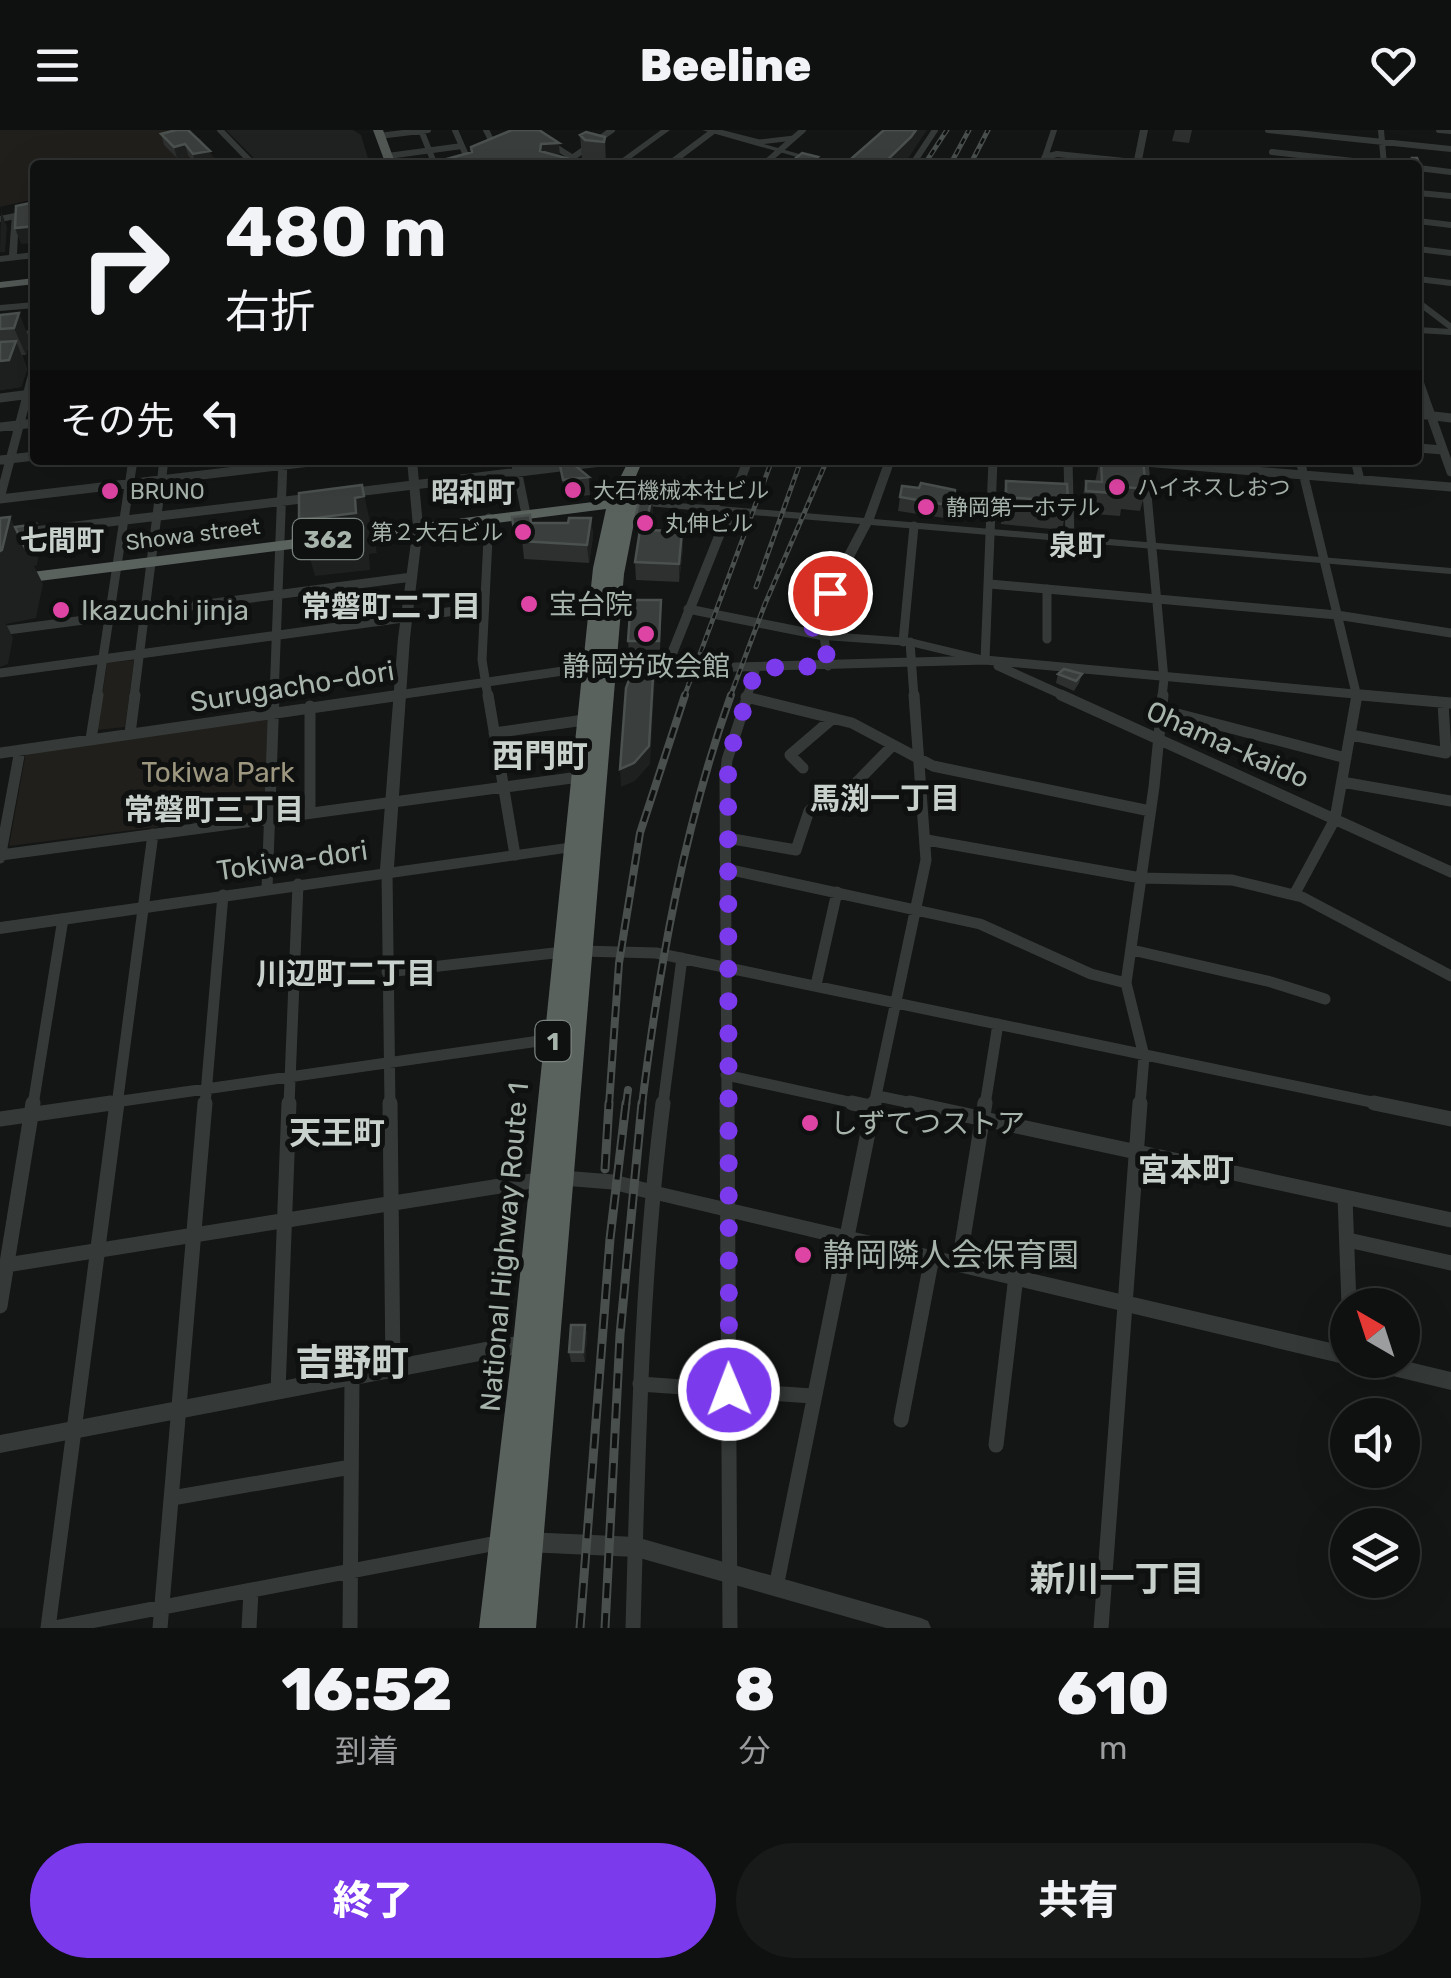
<!DOCTYPE html>
<html lang="ja">
<head>
<meta charset="utf-8">
<style>
  body { margin:0; font-family:Rubik,"Noto Sans JP",sans-serif; background:#181919; color:#f1f3f6; height:100vh; display:flex; flex-direction:column; font-size:38px; white-space:nowrap }
  * { box-sizing:border-box; margin:0 }
  p { font-size:32px; color:#9b9d9f }
  .icon { flex:none; width:55px; height:55px; fill:none; stroke:currentColor; stroke-width:2; stroke-linecap:round; stroke-linejoin:round }
  .map { position:relative; height:1498px; overflow:hidden }
  .drawer { display:flex; flex-direction:column; background:#0f1010; flex:1 }
  .drawer>* { flex:none }
  .guide { position:absolute; left:30px; top:30px; width:1392px; height:305px; border-radius:10px; box-shadow:0 10px 40px #0002,0 0 0 2px #2f3030; background:#0f1010; color:#f1f3f6; overflow:hidden }
  .needle { width:65px; rotate:321deg }
  .tools { position:absolute; left:1330px; top:1158px; display:grid; gap:20px }
  .tools a { display:grid; place-items:center; width:90px; height:90px; border-radius:50%; background:#0f1010; box-shadow:0 10px 40px #0002,0 0 0 2px #2f3030; font-size:50px }
  .pin { position:absolute; display:grid; place-items:center; width:85px; height:85px; color:#fff; margin:-42px; border:5px solid #fff; border-radius:50%; box-shadow:0 2px 10px #0007 }
  .me { position:absolute; width:110px; margin:-55px; rotate:359deg; stroke-linejoin:round; filter:drop-shadow(0 0 8px #0008) }
  .turn { display:flex; align-items:center; gap:35px; height:210px; padding:0 30px; font-size:45px }
  .turn .icon { width:130px; height:130px; stroke-width:2.5 }
  .turn b { display:block; font-size:70px; line-height:85px }
  .then { display:flex; align-items:center; height:95px; padding:0 30px; background:#0003; gap:20px; font-size:38px }
  .eta { display:flex; justify-content:space-evenly; align-items:center; height:170px; text-align:center }
  .eta b { font-size:60px; font-weight:800; line-height:70px }
  .primary-button { display:flex; gap:20px; margin-top:auto; padding:20px 30px }
  .primary-button a { flex:1; height:115px; border-radius:60px; background:#7c3aed; color:#fff; font-size:40px; font-weight:800; line-height:115px; text-align:center }
  .primary-button a+a { background:#181919; color:#f1f3f6 }
  header { display:flex; justify-content:space-between; align-items:center; height:130px; padding:0 30px; background:#0f1010; font-size:45px; font-weight:800 }
  .map>svg:first-child { display:block }
  .built { fill:#202222 }
  .green { fill:#201f1b }
  .lines { fill:none; stroke-linecap:round; stroke-linejoin:round }
  .pedestrian { stroke:#353a38; stroke-width:5 }
  .minor-far3 { stroke:#353a38; stroke-width:6 }
  .minor-far2 { stroke:#353a38; stroke-width:9 }
  .minor-far1 { stroke:#353a38; stroke-width:11 }
  .minor { stroke:#353a38; stroke-width:15 }
  .tertiary { fill:#353a38; fill-rule:evenodd }
  .primary { fill:#525955; fill-rule:evenodd }
  .trunk { fill:#5a625e; fill-rule:evenodd }
  .rail-far2-casing { stroke:#494f4c; stroke-width:5 }
  .rail-far1-casing { stroke:#494f4c; stroke-width:8 }
  .rail-casing { stroke:#494f4c; stroke-width:9 }
  .rail-far2 { stroke:#0f1010; stroke-width:2.5; stroke-dasharray:6; stroke-linecap:butt }
  .rail-far1 { stroke:#0f1010; stroke-width:4; stroke-dasharray:11; stroke-linecap:butt }
  .rail { stroke:#0f1010; stroke-width:5; stroke-dasharray:15; stroke-linecap:butt }
  .wall { fill:#2d302f }
  .shaded-wall { fill:#1e1f1f }
  .building { fill:#3a3e3d; stroke:#4b514e; stroke-width:2.5 }
  .route { stroke:#7c3aed; stroke-width:18; stroke-dasharray:0 32.4 }
  .poi-dot { fill:#de44a4; stroke:#0f1010; stroke-width:4 }
  .labels { text-anchor:middle; stroke-width:10; stroke-linejoin:round; paint-order:stroke }
  .far-poi-label { font-size:22px; fill:#a7b4ac; stroke:#0f1010; text-anchor:start }
  .far-street-label { font-size:22px; fill:#a7b4ac; stroke:#0f1010 }
  .shield { fill:#0f1010; stroke:#79837d; stroke-width:2.5 }
  .shield-label { font-size:25px; font-weight:bold; fill:#a7b4ac }
  .far-quarter-label { font-size:28px; font-weight:bold; fill:#c8d1cc; stroke:#0f1010 }
  .poi-label { font-size:28px; fill:#a7b4ac; stroke:#0f1010; text-anchor:start }
  .street-label { font-size:28px; fill:#a7b4ac; stroke:#0f1010 }
  .park-label { font-size:28px; fill:#9d9780; stroke:#0f1010 }
  .neighbourhood-label { font-size:30px; font-weight:bold; fill:#c8d1cc; stroke:#0f1010 }
  .quarter-label { font-size:32px; font-weight:bold; fill:#c8d1cc; stroke:#0f1010 }
  .near-poi-label { font-size:32px; fill:#a7b4ac; stroke:#0f1010; text-anchor:start }
  .near-neighbourhood-label { font-size:35px; font-weight:bold; fill:#c8d1cc; stroke:#0f1010 }
  .near-quarter-label { font-size:38px; font-weight:bold; fill:#c8d1cc; stroke:#0f1010 }
</style>
</head>
<body>
<header><svg class="icon" aria-label="menu" viewBox="0 0 24 24"><path d="M4 6h16M4 12h16M4 18h16"/></svg>Beeline<svg class="icon" aria-label="heart" viewBox="0 0 24 24"><path d="M12 20l-8-8c-3-5 5-10 8-4 3-6 11-1 8 4z"/></svg></header>
<div class="map">
<svg width="1451" height="1498" viewBox="0 0 1451 1498">
  <rect width="100%" height="100%" fill="#141515"/>
  <path class="built" d="M226 0H353L361 5 370 35H261Z"/>
  <path class="green" d="M0 0H185L194 9 200 8 217 32 35 35V69L0 77Z
    M134 530 125 597 97 600 107 533Z
    M269 587 265 683 9 716 26 622Z"/>
  <g class="lines">
    <path class="pedestrian" d="M712 0 759 12 794 8"/>
    <path class="minor-far3" d="M220 0 254 35
      M421 0 435 35
      M455 0 465 23
      M486 0 494 16
      M529 0 573 28
      M1054 0 1045 27 1057 24 1163 35
      M1268 0 1451 19
      M1381 0 1384 35
      M1439 0 1451 1
      M379 6 428 0
      M1272 22 1389 35
      M388 26 462 16
      M562 35 612 0
      M668 35 712 2
      M763 35 803 0
      M912 35 935 0
      M1418 38 1451 42
      M1418 63 1451 66
      M0 89 35 82
      M1418 91 1451 95
      M1418 119 1451 123
      M1418 149 1451 153
      M1418 172 1451 197
      M0 178 35 175
      M0 206 35 203
      M32 249 35 236"/>
    <path class="minor-far2" d="M1418 249 1451 342
      M0 268 31 264
      M1418 284 1451 288
      M0 297 35 293
      M1418 318 1443 320
      M0 330 35 326
      M515 330 526 384
      M1068 330 1070 409
      M1300 330 1357 567
      M1355 330 1360 350
      M348 363 617 330
      M0 368 32 247
      M0 369 327 330
      M0 405 310 368
      M990 454 1337 485 1451 503
      M1047 459V509
      M688 479 824 506 828 536
      M0 501 412 447
      M903 512 914 396
      M910 512 914 567
      M985 530 993 330
      M998 536 1067 567
      M666 539 985 530 1388 567
      M0 543 484 477
      M97 567 133 330
      M134 567 164 330
      M274 567 283 330
      M384 567 591 537
      M488 567 482 530 489 388
      M747 567 756 538
      M1162 567 1164 549 1144 332 1451 357"/>
    <path class="minor-far1" d="M488 565 515 725
      M1061 565 1451 742
      M1361 565 1451 573
      M746 567 852 593 933 636 1150 681
      M310 576V683
      M1162 580 1346 628
      M130 603 135 565
      M494 603 584 590
      M1351 605 1446 623 1443 573
      M91 609 98 565
      M0 623 401 565
      M803 638 790 625 832 589
      M1342 652 1451 671
      M727 708 796 720 809 681 824 667 853 656 892 616
      M927 710 1141 748 1232 750 1302 767 1451 846
      M1 725 579 647
      M0 728 20 620
      M727 739 980 794 1091 844 1126 853
      M387 742 390 975
      M267 759 274 565
      M1294 765 1335 689 1357 565
      M1132 820 1271 852 1325 869
      M582 821 656 823 1386 975
      M387 842 563 822
      M816 855 837 762
      M726 945 863 975
      M878 966 921 975
      M33 975 63 789
      M94 975 553 909
      M117 975 153 704
      M205 975 223 765
      M289 975 298 754
      M663 975 682 828
      M727 975 725 650 727 630 748 565
      M874 975 926 730 914 565
      M985 975 998 894
      M1140 975 1144 926 1126 853 1154 657 1163 565"/>
    <path class="minor" d="M390 973 393 1239
      M727 973 730 1498
      M852 973 875 978
      M910 973 1451 1090
      M1374 973 1451 989
      M0 989 111 973
      M562 1048 613 1052 652 1062
      M1345 1067 1349 1175
      M1348 1110 1451 1133
      M959 1133 985 973
      M0 1136 544 1049
      M0 1176 33 973
      M640 1254 812 1266
      M278 1261 289 973
      M901 1290 932 1127
      M996 1315 1016 1146
      M172 1368 351 1337
      M776 1457 874 973
      M48 1498 117 973
      M54 1498 502 1412
      M160 1498 205 973
      M249 1498 251 1462
      M350 1498 352 1247
      M633 1498C638 1323 641 1147 663 973
      M1101 1498 1140 973"/>
    <path class="tertiary" d="M661 0H670L622 35H613Z
      M702 0H714L838 35H825Z
      M1140 0H1148L1141 35H1133Z
      M1042 25 1049 27 1047 35H1039Z
      M12 84 19 86 17 124 35 122V128L0 132V126L9 125Z
      M1418 197 1451 199V205L1418 203Z
      M407 330H417L423 397 410 508 394 737 581 711 588 716 586 720 0 804V792L380 739 398 508 413 397Z
      M743 330H753L740 364 719 376 864 388 885 330H895L874 389 1451 438V444L871 395 818 496 827 502 910 508 989 527 991 530 989 533 985 534 910 516 824 510 806 497 860 394 752 385 737 390 727 399 670 542 595 541 593 538 595 535 599 534 662 535 717 398 729 386 736 384 636 375 632 374V370L707 375 731 360Z
      M652 1055 1348 1217V1230H1401L1451 1242V1260L1364 1239 1358 1236 1355 1230 1348 1235 652 1069 646 1067 644 1062 646 1057Z
      M527 1204 533 1207 536 1213 533 1219 527 1222 0 1323V1305Z
      M526 1402 636 1407 921 1488 928 1491 931 1498H886L636 1427 526 1422 519 1419 516 1412 519 1405Z"/>
    <path class="primary" d="M373 0H383L396 35H386Z
      M35 148V154L0 158V152Z"/>
    <path class="trunk" d="M629 330H643L636 346 647 350 638 372 624 444 536 1498H479L513 1213 593 438 606 379 0 456V446L609 370Z"/>
    <g class="rail-far2-casing">
      <path id="rail-far2" d="M924 35 947 0
        M950 35 969 0
        M970 35 988 0
        M756 457 801 330
        M684 567 772 330
        M730 567 765 474 827 330"/>
    </g>
    <g class="rail-far1-casing">
      <path id="rail-far1" d="M609 975 619 833 640 703 685 565
        M626 975 628 960
        M642 975C659 836 684 697 731 565"/>
    </g>
    <g class="rail-casing">
      <path id="rail" d="M605 1039 609 973
        M580 1498 610 1109 626 973
        M605 1498 620 1205 642 973"/>
    </g>
    <use href="#rail-far2" class="rail-far2"/>
    <use href="#rail-far1" class="rail-far1"/>
    <use href="#rail" class="rail"/>
  </g>
  <path class="wall" d="M176 0 213 32 196 35 188 25 177 28 164 15 161 4Z
    M1175 0H1192L1189 13 1172 11Z
    M580 5 605 7 606 35 586 34 582 29Z
    M1412 28 1422 40 1418 52V35H1410Z
    M0 185 30 210 26 225H22L27 239 21 257 0 260Z
    M1100 330 1146 359 1140 381 1121 379 1120 386 1081 383V373L1086 351 1095 352Z
    M560 335 589 347 590 365 565 368Z
    M1006 351 1068 372 1062 400 1001 394V378Z
    M955 360 951 389 898 381 900 367Z
    M652 365 653 383 650 400 682 401 683 419 679 452 636 450 635 432 639 403H637L636 385Z
    M512 387 531 393H568L591 388 593 406 589 433 524 429 522 409 516 410Z
    M661 470 660 524H629L628 511Z
    M1058 544H1082L1079 553 1074 561 1056 553Z
    M585 1195 587 1205 585 1232H571L569 1222Z"/>
  <path class="shaded-wall" d="M916 0H927L909 27 901 35H882Z
    M559 13 560 28 540 21 541 14Z
    M185 14 188 25 177 28 174 17Z
    M210 21 213 32 196 35 193 24Z
    M1 81 7 97 5 122H0Z
    M35 96V113L21 114 15 98Z
    M19 183 30 210 26 225 14 198Z
    M16 211 27 239 21 257 0 260V231Z
    M362 355 377 423 369 424 370 440 315 446 299 390 355 368Z
    M652 365 653 383 649 404 648 386Z
    M10 387 27 422 36 394 42 408 37 435 34 436 43 454 36 488 6 494 13 508 8 534 0 537V421Z
    M591 388 593 406 589 433 587 415Z
    M682 401 683 419 679 452V434Z
    M654 529 655 547 650 634 635 651 621 657 620 639Z
    M585 1195 587 1205 585 1232 583 1222Z"/>
  <path class="building" d="M176 0H188L210 21 193 24 185 14 174 17 161 4Z
    M512 0H539L559 13 541 14 540 21 584 33 580 35H425L472 22 471 17Z
    M884 0H916L911 7 882 35H884H844Z
    M586 2 605 7 604 12 585 10 580 5Z
    M802 23 818 27 809 35H787Z
    M1412 28H1417L1422 40 1418 39V35H1413Z
    M35 72V96L15 98 16 76Z
    M19 183 14 198 0 199V185Z
    M16 211 9 230 0 231V212Z
    M1101 330H1143L1146 359 1125 357V364L1086 361V351L1102 352Z
    M572 333 589 347 563 350 560 335Z
    M1006 351 1067 354 1068 372 1006 367Z
    M921 353 955 360 953 376 900 367 902 356 919 358Z
    M362 355 364 366 355 368 356 383 299 390V363Z
    M641 365H652L648 386 636 385Z
    M530 385 531 393H525L524 399 514 400 512 387Z
    M10 387 2 420 0 421V388Z
    M569 388H591L587 415 521 411 525 393H568Z
    M36 394 31 422H27L15 397Z
    M640 400 682 401 679 434 635 432Z
    M631 470H661L659 511H628Z
    M654 529 649 616 634 633 620 639 626 558 629 550Z
    M1064 539 1082 544 1076 551 1058 544Z
    M571 1195H585L583 1222H569Z"/>
  <g class="lines">
    <path class="route" d="M729 1260 728 630 756 538 828 536 824 506 812 497 830 463"/>
  </g>
  <g class="poi-dot">
    <circle cx="1117" cy="357" r="10"/>
    <circle cx="573" cy="360" r="10"/>
    <circle cx="110" cy="361" r="10"/>
    <circle cx="926" cy="377" r="10"/>
    <circle cx="645" cy="393" r="10"/>
    <circle cx="523" cy="402" r="10"/>
    <circle cx="529" cy="474" r="10"/>
    <circle cx="61" cy="480" r="10"/>
    <circle cx="646" cy="504" r="10"/>
    <circle cx="810" cy="993" r="10"/>
    <circle cx="803" cy="1125" r="10"/>
  </g>
  <g class="labels">
    <g class="far-poi-label">
      <text x="1137" y="365">ハイネスしおつ</text>
      <text x="593" y="368">大石機械本社ビル</text>
      <text x="130" y="369">BRUNO</text>
      <text x="946" y="385">静岡第一ホテル</text>
      <text x="665" y="401">丸伸ビル</text>
      <text x="503" y="410" text-anchor="end">第２大石ビル</text>
    </g>
    <g class="far-street-label">
      <text transform="translate(193 404) rotate(-7)" y="8">Showa street</text>
    </g>
    <g class="shield">
      <rect x="293" y="389" width="70" height="40" rx="8"/>
      <rect x="535.5" y="891" width="35" height="40" rx="8"/>
    </g>
    <g class="shield-label">
      <text x="328" y="418">362</text>
      <text x="553" y="920">1</text>
    </g>
    <g class="far-quarter-label">
      <text x="473" y="372">昭和町</text>
      <text x="62" y="420">七間町</text>
      <text x="1077" y="425">泉町</text>
    </g>
    <g class="poi-label">
      <text x="549" y="484">宝台院</text>
      <text x="81" y="490">Ikazuchi jinja</text>
      <text x="646" y="546" text-anchor="middle">静岡労政会館</text>
      <text x="830" y="1003">しずてつストア</text>
    </g>
    <g class="street-label">
      <text transform="translate(292 556) rotate(-9)" y="10">Surugacho-dori</text>
      <text transform="translate(1228 614) rotate(24)" y="10">Ohama-kaido</text>
      <text transform="translate(292 730) rotate(-8)" y="10">Tokiwa-dori</text>
      <text transform="translate(504 1117) rotate(-85)" y="10">National Highway Route 1</text>
    </g>
    <g class="park-label">
      <text x="218" y="652">Tokiwa Park</text>
    </g>
    <g class="neighbourhood-label">
      <text x="391" y="487">常磐町二丁目</text>
      <text x="885" y="679">馬渕一丁目</text>
      <text x="214" y="690">常磐町三丁目</text>
      <text x="346" y="854">川辺町二丁目</text>
    </g>
    <g class="quarter-label">
      <text x="540" y="637">西門町</text>
      <text x="337" y="1014">天王町</text>
      <text x="1186" y="1051">宮本町</text>
    </g>
    <g class="near-poi-label">
      <text x="823" y="1136">静岡隣人会保育園</text>
    </g>
    <g class="near-neighbourhood-label">
      <text x="1117" y="1461">新川一丁目</text>
    </g>
    <g class="near-quarter-label">
      <text x="352" y="1246">吉野町</text>
    </g>
  </g>
</svg>
<div class="tools">
<a><svg class="needle" viewBox="-14 -14 28 28"><path d="M0-13l5 13h-10z" fill="#e53935"/><path d="M0 13l5-13h-10z" fill="#9b9d9f"/></svg></a>
<a><svg class="icon" aria-label="sound" viewBox="0 0 24 24"><path d="M4 9h4l5-4v14l-5-4H4zM17 9q2 3 0 6"/></svg></a>
<a><svg class="icon" aria-label="layers" viewBox="0 0 24 24"><path d="M12 4l9 5-9 5-9-5zM3 14l9 5 9-5"/></svg></a>
</div>
<div class="pin" style="left:830px;top:463px;background:#d93025"><svg class="icon" aria-label="arrive" viewBox="0 0 24 24"><path d="M6 21V4h12l-3 4 3 4H6"/></svg></div>
<svg class="me" style="left:729px;top:1260px" viewBox="-20 -20 40 40"><circle r="17" fill="#7c3aed" stroke="#fff" stroke-width="3"/><path d="M0-11L8 9 0 5-8 9z" fill="#fff"/></svg>
<div class="guide">
<div class="turn"><svg class="icon" aria-label="right" viewBox="0 0 24 24"><path d="M7 20v-9h11M14 6l5 5-5 5"/></svg><div><b>480 m</b>右折</div></div>
<div class="then">その先<svg class="icon" aria-label="left" viewBox="0 0 24 24"><path d="M17 20v-9H6M10 6l-5 5 5 5"/></svg></div>
</div>
</div>
<section class="drawer">
<div class="eta">
<div><b>16:52</b><p>到着</p></div>
<div><b>8</b><p>分</p></div>
<div><b>610</b><p>m</p></div>
</div>
<div class="primary-button"><a>終了</a><a>共有</a></div>
</section>
</body>
</html>
